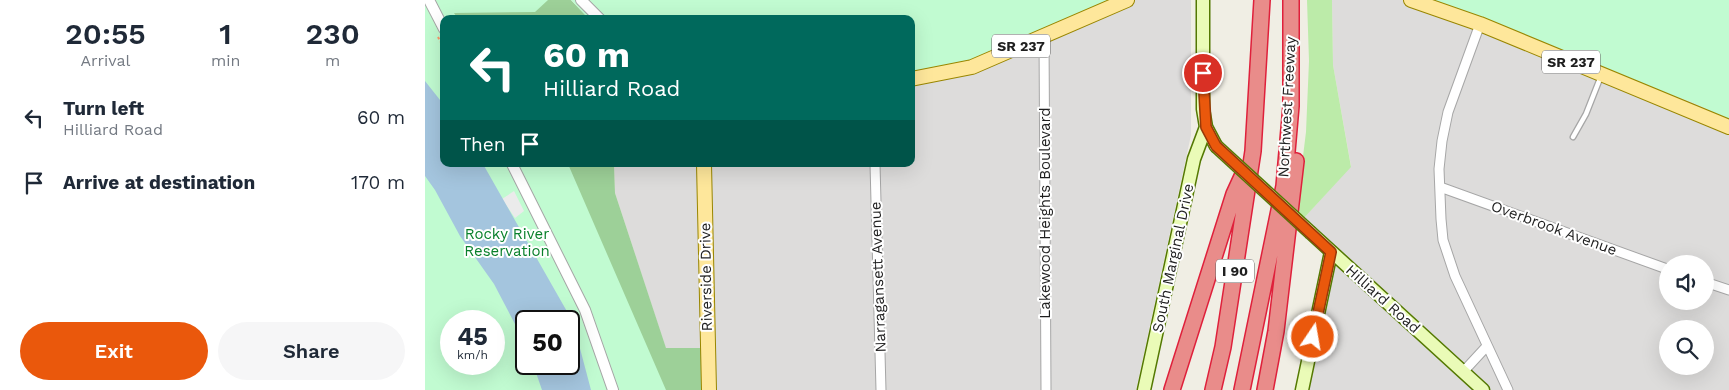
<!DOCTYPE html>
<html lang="en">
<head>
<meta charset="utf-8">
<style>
  body { margin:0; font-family:"Work Sans",sans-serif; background:#f6f6f7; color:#1f2937; height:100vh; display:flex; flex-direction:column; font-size:19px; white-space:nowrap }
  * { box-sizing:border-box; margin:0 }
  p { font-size:16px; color:#747a83 }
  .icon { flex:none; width:28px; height:28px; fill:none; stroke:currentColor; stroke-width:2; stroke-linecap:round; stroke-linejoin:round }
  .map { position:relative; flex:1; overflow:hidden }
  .sheet { display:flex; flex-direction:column; background:#fff; width:425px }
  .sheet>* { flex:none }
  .guide { position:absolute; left:15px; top:15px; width:475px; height:152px; border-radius:10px; box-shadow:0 5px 20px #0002; background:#00695c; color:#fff; overflow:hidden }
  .buttons { position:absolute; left:1234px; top:255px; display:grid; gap:10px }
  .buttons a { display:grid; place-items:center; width:55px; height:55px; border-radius:50%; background:#fff; box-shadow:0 5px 20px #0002; font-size:25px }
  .speed { position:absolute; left:15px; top:310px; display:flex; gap:10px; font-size:25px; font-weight:700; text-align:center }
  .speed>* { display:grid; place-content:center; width:65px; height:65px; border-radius:50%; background:#fff; box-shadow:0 5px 20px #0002; line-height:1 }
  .speed small { font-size:12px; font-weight:400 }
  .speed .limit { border:2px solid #111; border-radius:8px; background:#fff; color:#111 }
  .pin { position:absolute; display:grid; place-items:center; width:42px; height:42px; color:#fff; margin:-21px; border:2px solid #fff; border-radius:50%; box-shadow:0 1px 5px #0007 }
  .me { position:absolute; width:55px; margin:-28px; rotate:12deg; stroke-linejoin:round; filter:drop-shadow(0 0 4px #0008) }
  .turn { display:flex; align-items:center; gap:18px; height:105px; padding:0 20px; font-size:22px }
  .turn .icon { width:65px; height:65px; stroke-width:2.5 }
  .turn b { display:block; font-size:35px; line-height:42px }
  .then { display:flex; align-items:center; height:48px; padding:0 20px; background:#0003; gap:10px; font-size:19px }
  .eta { display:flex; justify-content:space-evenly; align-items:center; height:85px; text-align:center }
  .eta b { font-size:30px; font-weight:600; line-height:35px }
  .button { display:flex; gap:10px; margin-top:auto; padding:10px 20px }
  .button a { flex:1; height:58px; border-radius:30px; background:#ea580c; color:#fff; font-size:20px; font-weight:600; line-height:58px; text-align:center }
  .button a+a { background:#f6f6f7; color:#1f2937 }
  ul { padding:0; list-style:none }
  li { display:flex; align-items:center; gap:15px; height:65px; padding:0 20px }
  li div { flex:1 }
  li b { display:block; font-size:19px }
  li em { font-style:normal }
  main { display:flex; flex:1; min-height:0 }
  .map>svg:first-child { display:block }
  .residential { fill:#dddcdb; fill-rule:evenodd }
  .grass { fill:#bceba9 }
  .forest { fill:#9dd098 }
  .park { fill:#c1fbd1; fill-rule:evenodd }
  .parking { fill:#ebebeb }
  .water { fill:#a4c5de }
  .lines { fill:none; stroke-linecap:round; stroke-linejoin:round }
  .service-casing { stroke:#a6a6a6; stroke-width:7 }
  .minor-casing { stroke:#a6a6a6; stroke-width:11 }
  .tertiary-casing { stroke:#a6a6a6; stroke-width:12 }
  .secondary-casing { stroke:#547902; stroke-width:15 }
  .primary-casing { stroke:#998600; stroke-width:16 }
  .motorway-casing { stroke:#df203b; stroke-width:18 }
  .path { stroke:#fd9668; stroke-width:2; stroke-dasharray:2.5 2.5; stroke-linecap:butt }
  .service { stroke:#fff; stroke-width:4.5 }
  .minor { stroke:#fff; stroke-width:9 }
  .tertiary { stroke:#fff; stroke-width:10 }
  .secondary { stroke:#eafbb7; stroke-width:12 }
  .primary { stroke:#fee79b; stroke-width:14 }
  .motorway { stroke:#e98c8a; stroke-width:15 }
  .secondary-bridge-casing { stroke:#547902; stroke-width:15; stroke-linecap:butt }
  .secondary-bridge { stroke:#eafbb7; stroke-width:12 }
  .route-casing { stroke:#983908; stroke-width:12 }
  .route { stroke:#ea580c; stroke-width:9 }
  .labels { text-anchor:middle; stroke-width:4; stroke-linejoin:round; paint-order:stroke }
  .shield { fill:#fff; stroke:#626262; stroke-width:1 }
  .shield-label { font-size:14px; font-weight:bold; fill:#1f1f1f }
  .street-label { font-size:15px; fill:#1f1f1f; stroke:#fff }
  .park-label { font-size:15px; fill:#09802b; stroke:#fff }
</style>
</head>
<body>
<main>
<section class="sheet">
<div class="eta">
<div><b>20:55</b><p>Arrival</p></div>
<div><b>1</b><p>min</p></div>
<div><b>230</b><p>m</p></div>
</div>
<ul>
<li><svg class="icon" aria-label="left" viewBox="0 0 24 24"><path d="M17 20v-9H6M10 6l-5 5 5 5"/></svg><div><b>Turn left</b><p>Hilliard Road</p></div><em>60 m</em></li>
<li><svg class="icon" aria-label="arrive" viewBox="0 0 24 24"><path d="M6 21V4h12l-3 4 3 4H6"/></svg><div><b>Arrive at destination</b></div><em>170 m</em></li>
</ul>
<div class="button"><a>Exit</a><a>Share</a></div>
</section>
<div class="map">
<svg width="1304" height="390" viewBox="0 0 1304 390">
  <rect width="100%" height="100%" fill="#f0eee4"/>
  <path class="residential" d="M697 0H766V135L711 390H283L241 349 190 193 189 164H486V75Z
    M907 0H983L1266 102 1284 110 1304 123V390H880L901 292 914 254 878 219 926 166 908 65ZM1242 264H1280V301H1242ZM1242 329H1280V366H1242Z"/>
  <path class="grass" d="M882 0H907L908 65 926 167 878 219 871 213 881 132 884 61Z"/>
  <path class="forest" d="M0 0H146L164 19H19Z
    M58 164H189L190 193 241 348H280L284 390H166L148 322Z"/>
  <path class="park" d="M0 0H123L110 12 29 13 33 19H19V164H143L241 390H0ZM26 321H69V364H26ZM101 321H144V364H101Z
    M146 0H696L547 70 486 75V19H164Z
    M982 0H1304V123L1284 110 1266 102Z"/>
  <path class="parking" d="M89 191 99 211 90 218 77 199Z"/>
  <path class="water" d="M0 81 19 105V164H58L148 322 166 390H117L108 364H144V321H101V345L69 284 35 236 10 190 0 176Z"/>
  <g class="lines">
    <g class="service-casing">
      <path id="service" d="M1148 137 1161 114 1176 76"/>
    </g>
    <g class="minor-casing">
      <path id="minor" d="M1055 24 1023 112 1017 141 1014 169 1016 219 1018 240 1030 276 1083 390
        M619 36 621 390
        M450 164 456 390
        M1015 187 1242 269
        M1280 282 1304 290
        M1038 372 1062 346"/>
    </g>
    <g class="tertiary-casing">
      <path id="tertiary" d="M4 0 19 29
        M156 0 175 19
        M87 164 160 310 188 390"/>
    </g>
    <g class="secondary-casing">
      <path id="secondary" d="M778 0V109L781 127 791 146
        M886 233 1058 390
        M719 390 769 159 781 127
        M877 390 906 252"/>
    </g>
    <g class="primary-casing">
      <path id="primary" d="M986 0 1055 24 1304 127
        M486 79 547 67 702 0
        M279 164 284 390"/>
    </g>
    <g class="motorway-casing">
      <path id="motorway" d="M747 390 809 194 820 170
        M788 390 798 347 828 151 837 0
        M817 390 859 186 866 106V0
        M840 390 851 331 871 161"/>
    </g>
    <path class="path" d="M13 37 19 48"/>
    <use href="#service" class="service"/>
    <use href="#minor" class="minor"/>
    <use href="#tertiary" class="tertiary"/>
    <use href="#secondary" class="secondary"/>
    <use href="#primary" class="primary"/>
    <use href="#motorway" class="motorway"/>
    <g class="secondary-bridge-casing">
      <path id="secondary-bridge" d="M791 146 886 233"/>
    </g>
    <use href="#secondary-bridge" class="secondary-bridge"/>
  </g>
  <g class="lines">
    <g class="route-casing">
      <path id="route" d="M778 73 781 127 791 146 906 252 888 337"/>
    </g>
    <use href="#route" class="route"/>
  </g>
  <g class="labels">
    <g class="shield">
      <rect x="567" y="34.5" width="58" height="23" rx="4"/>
      <rect x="1117" y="50.5" width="58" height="23" rx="4"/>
      <rect x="791" y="259.5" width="38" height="23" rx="4"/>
    </g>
    <g class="shield-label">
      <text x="596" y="51">SR 237</text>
      <text x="1146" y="67">SR 237</text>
      <text x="810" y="276">I 90</text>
    </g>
    <g class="street-label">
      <text transform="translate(862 107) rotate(-87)" y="5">Northwest Freeway</text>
      <text transform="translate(620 213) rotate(-90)" y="5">Lakewood Heights Boulevard</text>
      <text transform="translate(1129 228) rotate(20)" y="5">Overbrook Avenue</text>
      <text transform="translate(748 258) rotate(-78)" y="5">South Marginal Drive</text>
      <text transform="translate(281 277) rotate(-91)" y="5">Riverside Drive</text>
      <text transform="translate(453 277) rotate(-92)" y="5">Narragansett Avenue</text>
      <text transform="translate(958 299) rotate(42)" y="5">Hilliard Road</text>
    </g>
    <g class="park-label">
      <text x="82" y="239">Rocky River<tspan x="82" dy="17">Reservation</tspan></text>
    </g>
  </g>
</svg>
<div class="buttons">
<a><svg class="icon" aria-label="sound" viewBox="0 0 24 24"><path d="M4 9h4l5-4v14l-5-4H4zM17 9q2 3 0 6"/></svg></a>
<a><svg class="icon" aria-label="search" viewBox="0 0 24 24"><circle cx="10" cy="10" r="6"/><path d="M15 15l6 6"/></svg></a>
</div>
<div class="speed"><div>45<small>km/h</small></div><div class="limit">50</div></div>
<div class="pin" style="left:778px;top:73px;background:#d93025"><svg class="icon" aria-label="arrive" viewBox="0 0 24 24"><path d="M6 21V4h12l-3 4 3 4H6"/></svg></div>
<svg class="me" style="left:888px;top:337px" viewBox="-20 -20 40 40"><circle r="17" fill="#ea580c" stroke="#fff" stroke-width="3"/><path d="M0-11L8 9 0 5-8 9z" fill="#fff"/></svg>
<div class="guide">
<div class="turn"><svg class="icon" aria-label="left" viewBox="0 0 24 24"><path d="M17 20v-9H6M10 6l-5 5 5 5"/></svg><div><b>60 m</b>Hilliard Road</div></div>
<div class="then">Then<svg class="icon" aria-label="arrive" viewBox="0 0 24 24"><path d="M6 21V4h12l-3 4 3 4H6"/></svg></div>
</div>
</div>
</main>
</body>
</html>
